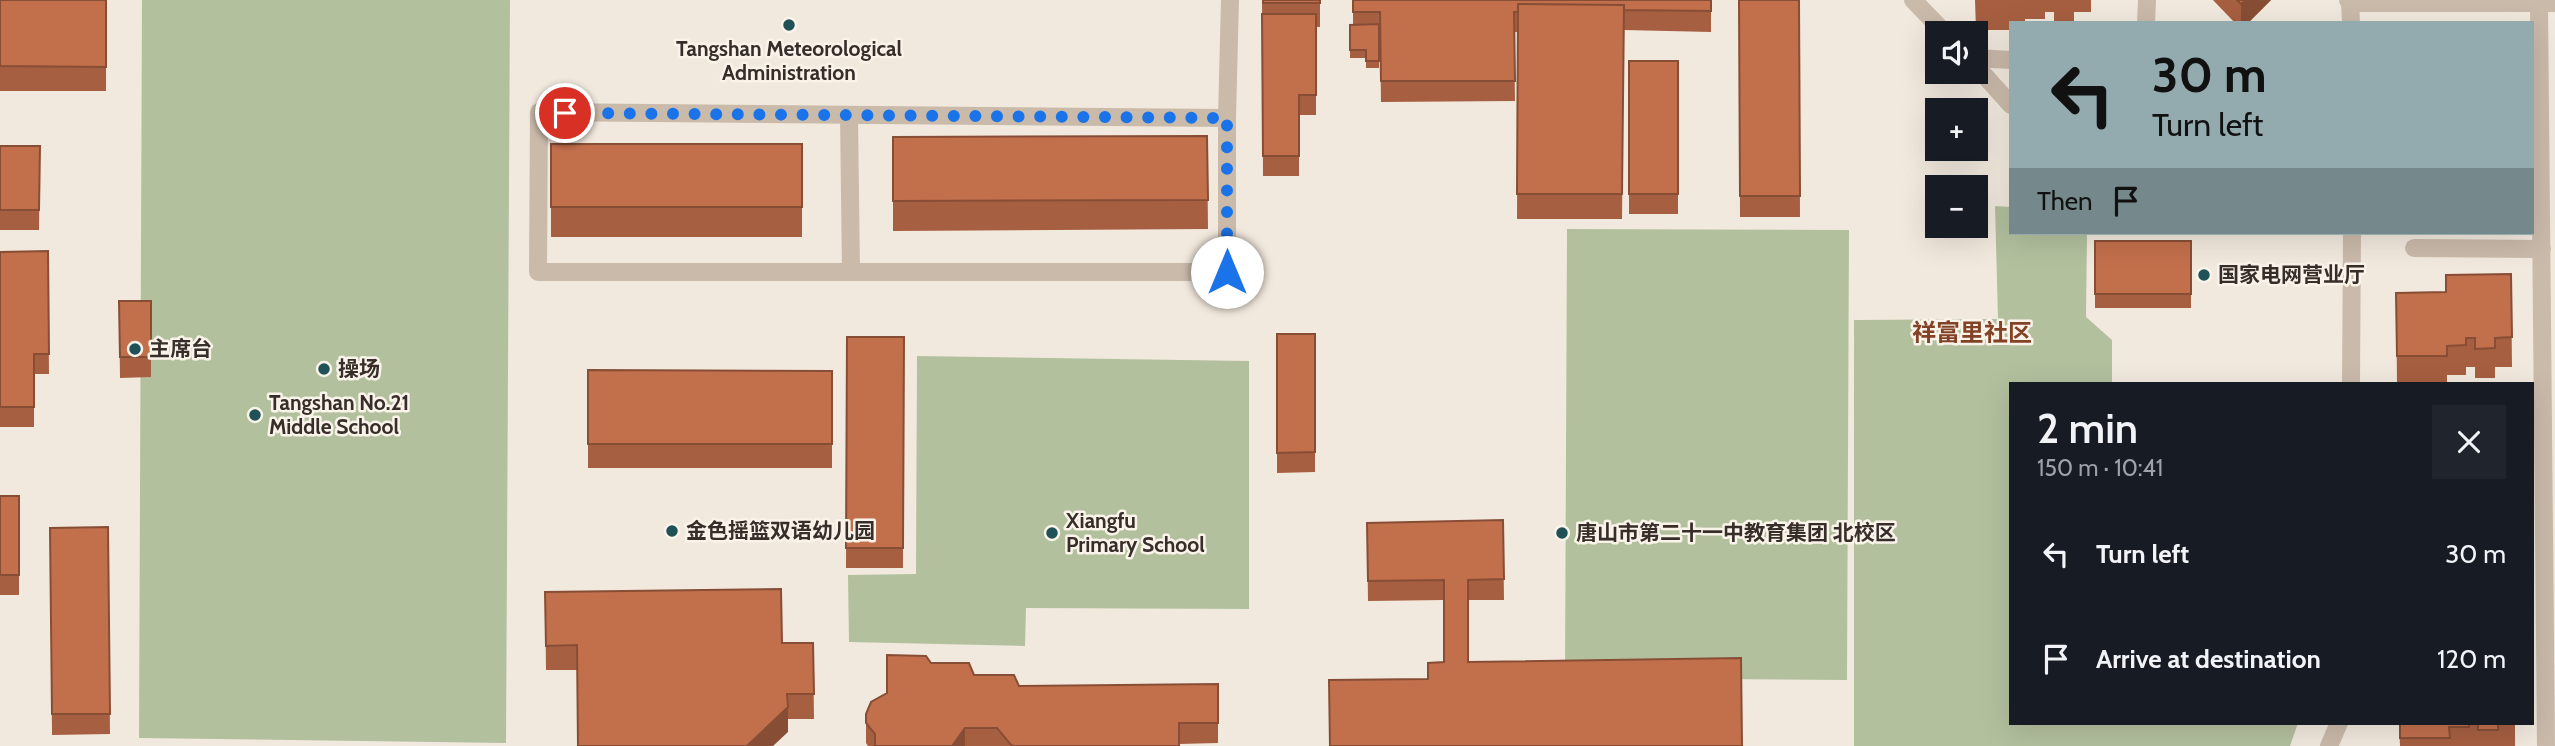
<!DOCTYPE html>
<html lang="en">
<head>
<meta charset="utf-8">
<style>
  body { margin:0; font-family:Cabin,"Noto Sans SC",sans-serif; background:#20242c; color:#f1f3f6; height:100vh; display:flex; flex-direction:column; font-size:26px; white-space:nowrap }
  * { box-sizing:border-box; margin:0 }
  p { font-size:23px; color:#9ea1a6 }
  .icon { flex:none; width:38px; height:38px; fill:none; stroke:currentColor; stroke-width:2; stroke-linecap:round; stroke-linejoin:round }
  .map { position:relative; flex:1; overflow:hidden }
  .details { position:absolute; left:2009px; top:382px; width:525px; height:343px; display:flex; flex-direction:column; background:#171b24; border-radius:0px; box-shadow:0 7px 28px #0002 }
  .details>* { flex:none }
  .hud { position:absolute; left:2009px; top:21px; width:525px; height:214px; border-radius:0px; box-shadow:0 7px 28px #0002; background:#93aaae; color:#111; overflow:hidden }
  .buttons { position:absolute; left:1925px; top:21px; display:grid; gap:14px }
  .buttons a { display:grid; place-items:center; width:63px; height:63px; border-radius:0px; background:#171b24; box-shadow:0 7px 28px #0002; font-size:35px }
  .pin { position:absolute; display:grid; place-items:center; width:60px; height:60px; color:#fff; margin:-30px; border:4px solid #fff; border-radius:50%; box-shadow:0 2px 7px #0007 }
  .me { position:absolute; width:77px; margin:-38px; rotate:0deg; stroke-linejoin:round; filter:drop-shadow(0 0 5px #0008) }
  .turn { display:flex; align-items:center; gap:24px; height:147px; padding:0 28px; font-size:32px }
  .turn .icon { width:91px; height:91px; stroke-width:2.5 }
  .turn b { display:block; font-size:49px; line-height:60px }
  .then { display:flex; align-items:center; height:66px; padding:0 28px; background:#0003; gap:14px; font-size:26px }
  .round { display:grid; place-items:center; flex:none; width:74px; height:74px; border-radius:0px; background:#20242c }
  .summary { display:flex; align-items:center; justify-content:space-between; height:119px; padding:0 28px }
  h1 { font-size:42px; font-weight:600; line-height:52px }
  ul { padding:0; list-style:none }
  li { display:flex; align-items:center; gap:21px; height:105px; padding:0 28px }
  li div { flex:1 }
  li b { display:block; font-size:26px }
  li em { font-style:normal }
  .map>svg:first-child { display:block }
  .green { fill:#b3c09e }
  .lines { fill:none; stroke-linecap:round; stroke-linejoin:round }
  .lane { stroke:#cabaaa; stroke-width:18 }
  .street { stroke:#cabaaa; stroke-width:18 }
  .wall { fill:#a75f41 }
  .shaded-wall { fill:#884e35 }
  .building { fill:#c26f4c; stroke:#884e35; stroke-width:2 }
  .route { stroke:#1a73e8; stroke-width:12; stroke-dasharray:0 21.6 }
  .poi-dot { fill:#205157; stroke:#f9f3ea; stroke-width:2.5 }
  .labels { text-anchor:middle; stroke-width:5; stroke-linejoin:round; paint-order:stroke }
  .poi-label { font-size:21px; font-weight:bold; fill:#372e29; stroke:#f9f3ea; text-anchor:start }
  .quarter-label { font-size:24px; font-weight:bold; fill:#834125; stroke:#f9f3ea }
</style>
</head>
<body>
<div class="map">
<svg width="2555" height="746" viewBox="0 0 2555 746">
  <rect width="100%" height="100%" fill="#f2e9de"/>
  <path class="green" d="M142 0H510L506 743 139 738Z
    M1995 206 2011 207V233H2087L2086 317 2112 340V383H2011V723H2298L2290 746H1854V320L1998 319Z
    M1567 229 1849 230 1847 680 1565 678Z
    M917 356 1249 361V609L1026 608 1025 646 849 642 848 575 916 574Z"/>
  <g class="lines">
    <path class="lane" d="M1913 0 1945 33
      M2350 3H2555
      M2539 3 2546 746
      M2146 23 2147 0
      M1976 58 2011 60
      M1976 66 2011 105
      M539 112 1227 118V272H538Z
      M849 115 851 272
      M2414 248 2542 249"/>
    <path class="street" d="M2348 0 2350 3 2351 23
      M1227 118 1230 0
      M2351 383 2352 233
      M2329 746 2339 723"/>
  </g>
  <path class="wall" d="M0 0H106V91H0Z
    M1262 0H1320V27H1316V115H1299V176H1263Z
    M1353 0H1711V32L1624 30 1622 219H1517L1518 32H1514L1515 101 1381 102 1380 32H1379V68H1366V58H1350V25H1353Z
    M1739 0H1799L1800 217H1740Z
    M1975 0H2091V12H2074V23H2054V12H2045V19H2025V23H2011V30H1976Z
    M2213 0H2271L2248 23H2235Z
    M1629 61H1678V214H1629Z
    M1207 136 1208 229 893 231V137Z
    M551 144H802V237H551Z
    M0 146H40L39 230H0Z
    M2095 241H2191V308H2095Z
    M48 251 49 374H34V427H0V252Z
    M2511 274 2512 367H2495V378H2475V367H2466V375H2447V383H2397L2396 293 2446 292Z
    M119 301H151V377L120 378Z
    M1277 334H1315V472L1277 473Z
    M847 337H904L903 568H846Z
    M588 370 832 371V468H588Z
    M0 496H19V595H0Z
    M1503 520 1504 600H1468V662L1428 679 1444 662V600L1368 601 1367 523Z
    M108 527 110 734 52 735 50 528Z
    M545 592 782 643H813L814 719H788V732L577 670H546Z
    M931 663 974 675 1019 686 1218 684V743L1179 744V746H868L866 743V714L887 693Z
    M2399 723H2515V746H2400Z"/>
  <path class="shaded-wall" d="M2246 0H2271L2248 23H2241V4Z
    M788 707V732L773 746H747Z
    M965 728V746H952Z"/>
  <path class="building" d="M0 0H106V67L0 66Z
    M1263 0H1320V3H1263Z
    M1353 0H1711V11L1624 10V5L1518 4V12H1514L1515 81H1381L1380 12H1353Z
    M1739 0H1799L1800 196H1740Z
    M2237 0H2246L2241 4Z
    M1518 4 1624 5 1622 194H1517Z
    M1262 14H1316V95H1299V156H1263Z
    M1379 24V61H1366V50H1350V25Z
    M1629 61H1678V194H1629Z
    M1207 136 1208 200 893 201V137Z
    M551 144H802V207H551Z
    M0 146H40L39 210H0Z
    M2095 241H2191V294H2095Z
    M48 251 49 354H34V407H0V252Z
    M2511 274 2512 337 2495 338V348L2475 349V338H2466V345L2447 346V356H2397L2396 293 2446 292V275Z
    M119 301H151V357H120Z
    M1277 334H1315V452L1277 453Z
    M847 337H904L903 548H846Z
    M588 370 832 371V444H588Z
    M0 496H19V575H0Z
    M1503 520 1504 579 1468 580V662L1741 658 1742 746H1330L1329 680 1428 679V663L1444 662V580L1368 581 1367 523Z
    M108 527 110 714H52L50 528Z
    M781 589 782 643H813L814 694H787L788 707 747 746H578L577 645 546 646 545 592Z
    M887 655 926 656 931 663H969L974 675H1014L1019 686 1218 684V723H1179V746H1014L1011 745 997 728H965L952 746H875V734L866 723V714L871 702 887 693Z
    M2400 723H2469V727H2449L2450 738H2400Z
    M2478 723H2498V730H2478Z"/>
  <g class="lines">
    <path class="route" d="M565 113 1227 118V272"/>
  </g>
  <g class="poi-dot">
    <circle cx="789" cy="25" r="7"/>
    <circle cx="2204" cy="275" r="7"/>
    <circle cx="135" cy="349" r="7"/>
    <circle cx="324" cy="369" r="7"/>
    <circle cx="255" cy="415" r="7"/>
    <circle cx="672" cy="531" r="7"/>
    <circle cx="1052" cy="533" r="7"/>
    <circle cx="1562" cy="533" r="7"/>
  </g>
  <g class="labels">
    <g class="poi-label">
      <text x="789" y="56" text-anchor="middle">Tangshan Meteorological<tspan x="789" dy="24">Administration</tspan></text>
      <text x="2218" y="282">国家电网营业厅</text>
      <text x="149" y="356">主席台</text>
      <text x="338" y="376">操场</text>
      <text x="269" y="410">Tangshan No.21<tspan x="269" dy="24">Middle School</tspan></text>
      <text x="1066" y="528">Xiangfu<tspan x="1066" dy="24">Primary School</tspan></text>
      <text x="686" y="538">金色摇篮双语幼儿园</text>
      <text x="1576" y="540">唐山市第二十一中教育集团 北校区</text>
    </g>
    <g class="quarter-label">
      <text x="1972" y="341">祥富里社区</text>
    </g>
  </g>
</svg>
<div class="buttons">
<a><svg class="icon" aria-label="sound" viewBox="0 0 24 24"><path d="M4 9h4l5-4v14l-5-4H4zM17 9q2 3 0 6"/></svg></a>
<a>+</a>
<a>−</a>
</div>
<div class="pin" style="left:565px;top:113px;background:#d93025"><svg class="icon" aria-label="arrive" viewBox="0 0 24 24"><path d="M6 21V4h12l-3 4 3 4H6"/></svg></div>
<svg class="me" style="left:1227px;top:272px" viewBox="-20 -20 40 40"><circle r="19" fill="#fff"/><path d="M0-13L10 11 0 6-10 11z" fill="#1a73e8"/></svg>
<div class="hud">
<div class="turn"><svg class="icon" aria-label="left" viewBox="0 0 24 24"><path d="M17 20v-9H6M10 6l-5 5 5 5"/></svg><div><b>30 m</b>Turn left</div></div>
<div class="then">Then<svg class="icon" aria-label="arrive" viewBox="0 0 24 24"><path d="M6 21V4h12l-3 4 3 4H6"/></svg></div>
</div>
<section class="details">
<div class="summary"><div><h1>2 min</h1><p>150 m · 10:41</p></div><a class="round"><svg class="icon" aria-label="close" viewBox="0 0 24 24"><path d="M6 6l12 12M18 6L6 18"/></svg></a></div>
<ul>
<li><svg class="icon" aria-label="left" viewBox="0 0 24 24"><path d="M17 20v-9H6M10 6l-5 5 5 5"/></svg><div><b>Turn left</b></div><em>30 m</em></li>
<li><svg class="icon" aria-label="arrive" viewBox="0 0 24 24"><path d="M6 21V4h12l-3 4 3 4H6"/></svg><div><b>Arrive at destination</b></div><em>120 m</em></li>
</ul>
</section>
</div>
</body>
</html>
